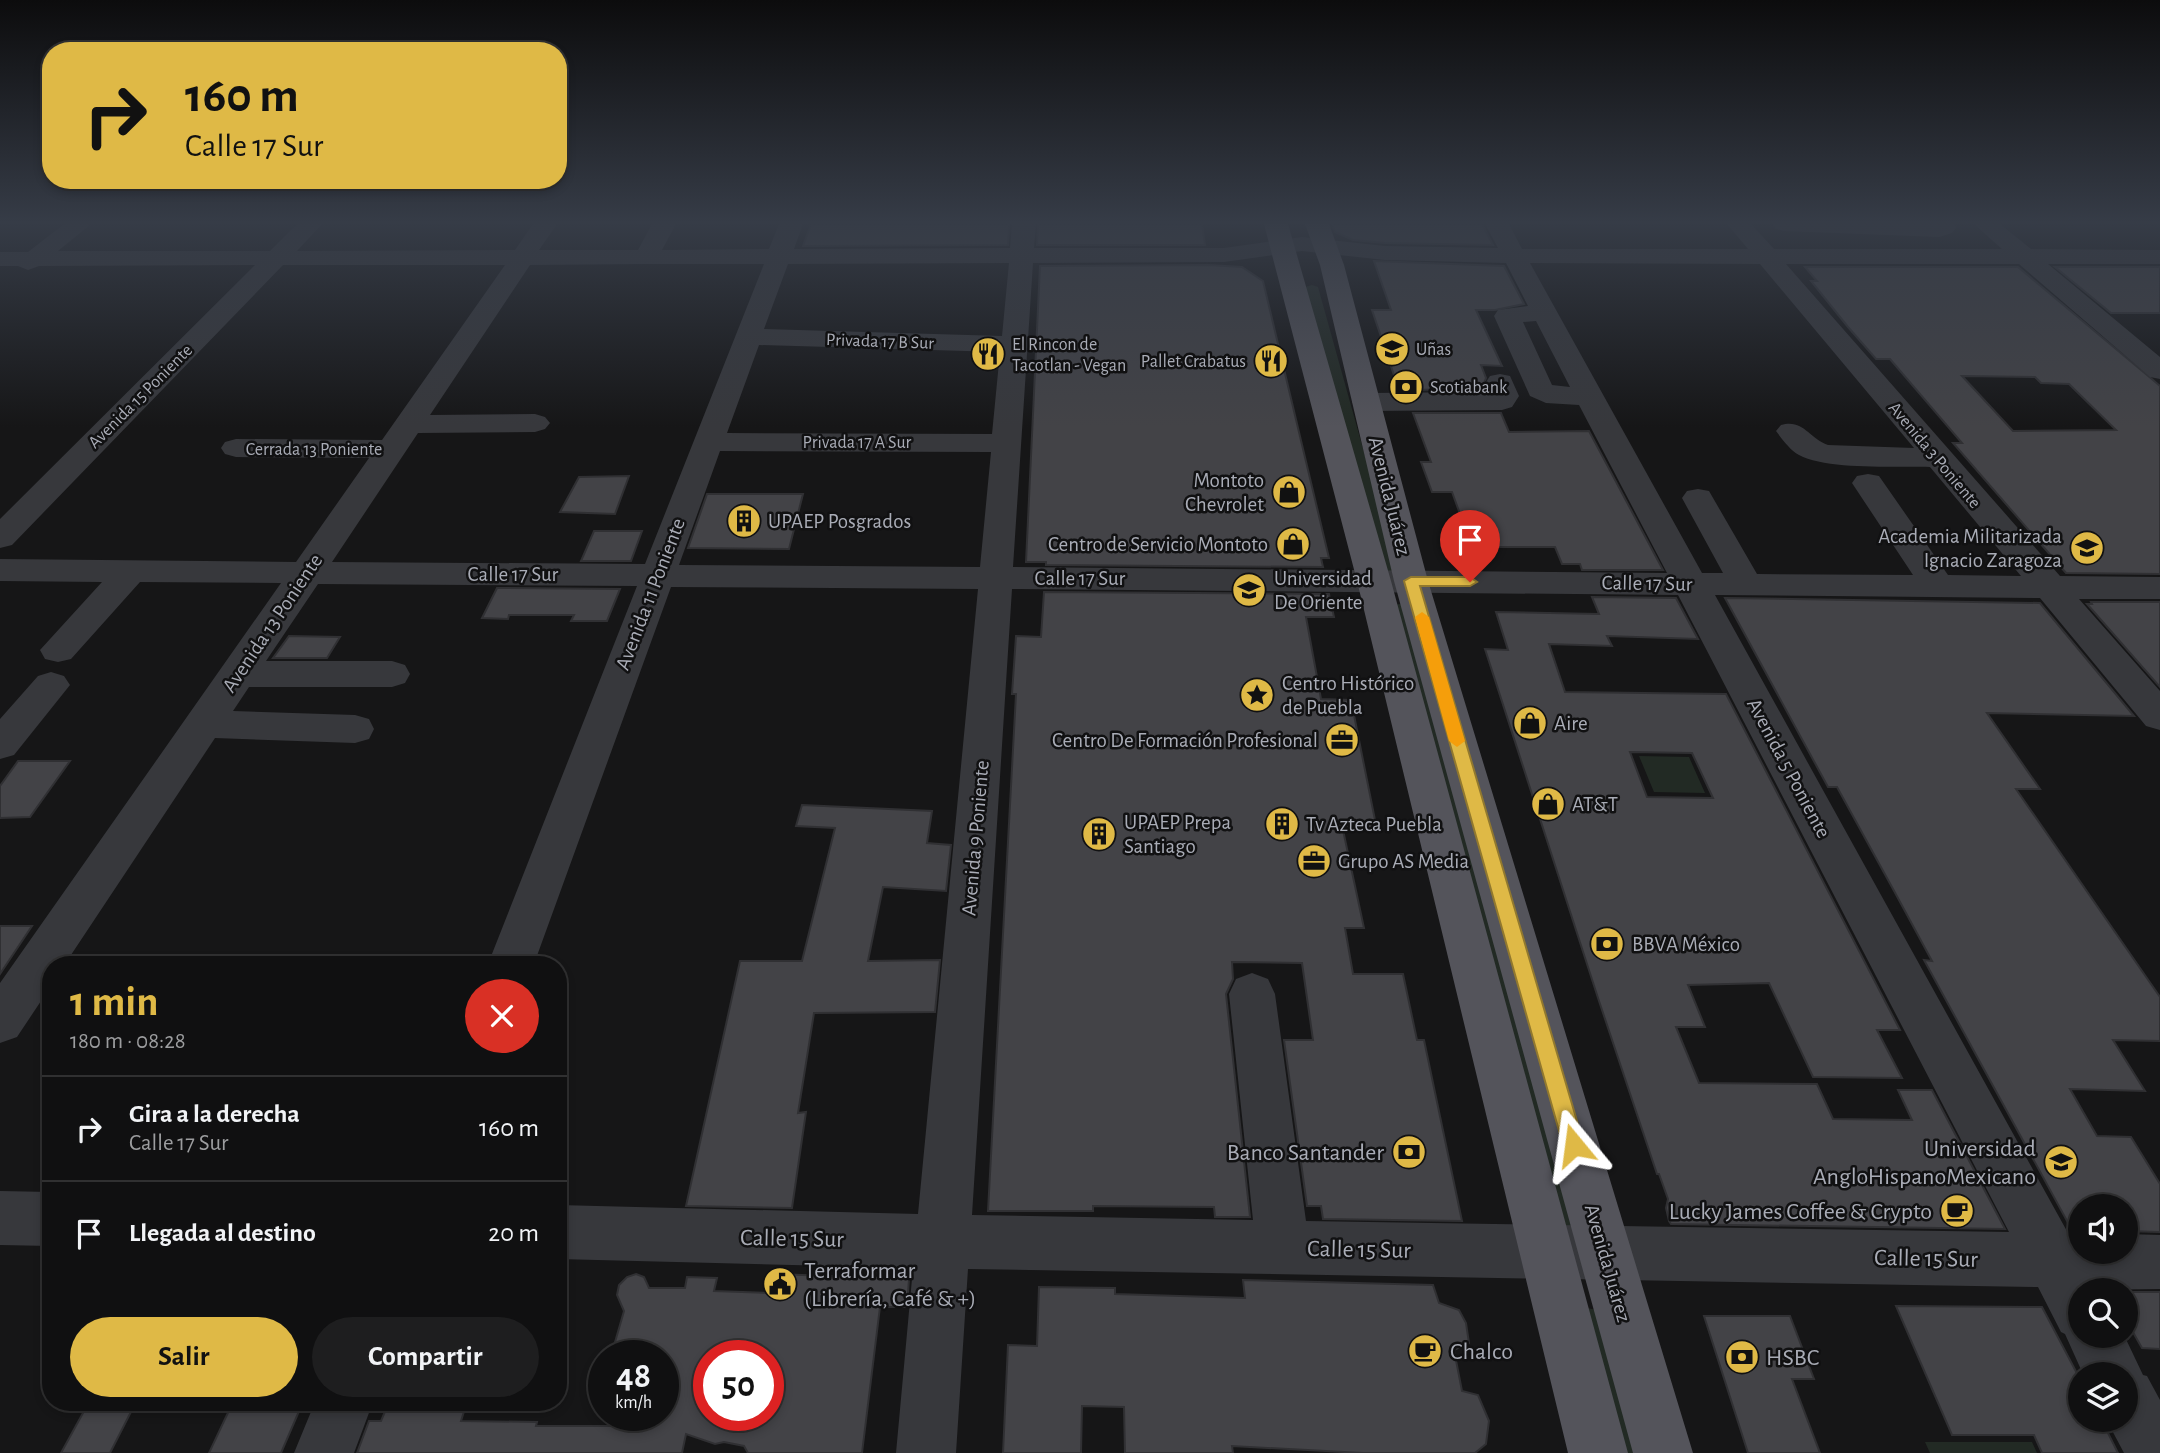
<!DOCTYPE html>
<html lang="es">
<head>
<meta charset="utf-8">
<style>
  body { margin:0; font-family:"Alegreya Sans",sans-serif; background:#1e1e1f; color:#f1f3f6; height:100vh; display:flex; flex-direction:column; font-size:26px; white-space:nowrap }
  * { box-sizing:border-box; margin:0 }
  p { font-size:23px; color:#9c9d9f }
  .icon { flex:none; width:38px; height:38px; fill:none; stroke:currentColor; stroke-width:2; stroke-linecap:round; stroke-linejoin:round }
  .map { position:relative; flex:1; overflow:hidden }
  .side { position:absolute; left:42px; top:956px; width:525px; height:455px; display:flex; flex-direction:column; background:#101011; border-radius:28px; box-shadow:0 4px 10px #0003,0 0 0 2px #303031 }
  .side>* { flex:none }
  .hud { position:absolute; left:42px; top:42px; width:525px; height:147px; border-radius:28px; box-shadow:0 4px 10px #0003,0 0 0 2px #303031; background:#dfb946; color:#111; overflow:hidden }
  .buttons { position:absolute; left:2068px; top:1194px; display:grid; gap:14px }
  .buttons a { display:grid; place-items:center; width:70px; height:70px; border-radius:50%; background:#101011; box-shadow:0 4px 10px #0003,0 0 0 2px #303031; font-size:35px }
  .speed { position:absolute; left:588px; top:1340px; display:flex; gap:14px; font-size:35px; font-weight:700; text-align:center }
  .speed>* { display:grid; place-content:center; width:91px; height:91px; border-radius:50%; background:#101011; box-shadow:0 4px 10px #0003,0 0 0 2px #303031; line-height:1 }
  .speed small { font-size:18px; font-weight:400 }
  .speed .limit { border:10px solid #d22; background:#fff; color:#111 }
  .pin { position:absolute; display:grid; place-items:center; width:60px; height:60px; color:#fff; margin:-72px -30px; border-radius:50% 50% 50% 0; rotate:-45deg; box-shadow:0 0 7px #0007 }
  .pin .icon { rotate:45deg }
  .me { position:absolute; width:77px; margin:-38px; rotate:344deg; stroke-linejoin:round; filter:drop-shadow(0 0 5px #0008) }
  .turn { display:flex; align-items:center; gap:24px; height:147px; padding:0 28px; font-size:32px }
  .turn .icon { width:91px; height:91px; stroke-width:2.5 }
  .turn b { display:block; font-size:49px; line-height:60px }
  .round { display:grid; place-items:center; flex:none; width:74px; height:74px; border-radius:37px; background:#1e1e1f }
  .summary { display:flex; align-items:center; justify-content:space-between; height:119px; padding:0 28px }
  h1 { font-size:42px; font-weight:600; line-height:52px; color:#dfb946 }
  .action { display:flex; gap:14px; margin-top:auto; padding:14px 28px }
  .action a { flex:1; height:80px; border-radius:42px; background:#dfb946; color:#111; font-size:28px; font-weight:600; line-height:80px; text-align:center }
  .action a+a { background:#1e1e1f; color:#f1f3f6 }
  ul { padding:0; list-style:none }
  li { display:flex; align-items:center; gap:21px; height:105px; padding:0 28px; border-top:2px solid #303031 }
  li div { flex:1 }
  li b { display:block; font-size:26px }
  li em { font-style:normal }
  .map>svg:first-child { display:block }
  .green { fill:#222a24 }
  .building { fill:#434347; stroke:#303033; stroke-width:2; fill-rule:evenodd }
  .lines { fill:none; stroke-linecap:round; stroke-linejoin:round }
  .minor { fill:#37383c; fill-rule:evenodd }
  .major { fill:#54545b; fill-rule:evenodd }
  .route { fill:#dfb946; stroke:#91782e; stroke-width:2 }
  .slow { fill:#f59e0b }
  .labels { text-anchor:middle; stroke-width:5; stroke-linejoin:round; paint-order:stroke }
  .far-street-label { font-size:18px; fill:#a9acb6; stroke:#111112 }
  .far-poi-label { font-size:18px; fill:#a9acb6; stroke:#111112; text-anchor:start }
  .poi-label { font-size:21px; fill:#a9acb6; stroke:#111112; text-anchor:start }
  .street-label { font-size:21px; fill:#a9acb6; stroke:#111112 }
  .near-poi-label { font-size:24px; fill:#a9acb6; stroke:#111112; text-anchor:end }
  .near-street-label { font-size:24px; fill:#a9acb6; stroke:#111112 }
</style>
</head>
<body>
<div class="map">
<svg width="2160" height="1453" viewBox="0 0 2160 1453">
  <rect width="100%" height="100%" fill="#161617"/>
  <path class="green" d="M1312 285 1318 287 1396 567 1392 571H1387L1305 287Z
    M1400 604 1406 606 1582 1223 1568 1234 1394 605Z
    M1639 756 1689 757 1705 793 1654 792Z
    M1587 1308 1597 1310 1645 1453H1614Z
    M1925 1442H2032L2037 1453H1930Z"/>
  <path class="building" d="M811 224H1009L1008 245 803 246Z
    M1038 224H1202L1205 245H1037Z
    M1332 224H1482L1493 245 1385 243 1353 240 1335 232Z
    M1374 261 1504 266 1524 304 1495 310H1476L1502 366 1481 365 1486 378 1484 383 1486 389 1399 390 1372 310H1391Z
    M1209 265 1242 267 1263 281 1329 558H1321L1323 567 1046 565V562H1026L1040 266Z
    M1805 267H2018L2153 380 2160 386V574L2066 573 1953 443H1962L1890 359H1876L1848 327 1811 281H1817ZM1962 376 2035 377 2041 383 2069 384 2116 430 2013 431Z
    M2055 267H2160V313H2111Z
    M1413 413H1501L1509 432 1589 431 1663 570H1582L1580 564H1562L1555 547H1472L1452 492H1432L1421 462H1431Z
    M629 476 615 514 560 512 579 477Z
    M707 494H803L789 549 688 548Z
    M594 531H642L631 561H581Z
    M497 588 620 589 607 621H571L574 615H509L508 619 482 618Z
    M1044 592 1329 594 1334 617H1306L1321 699 1351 700 1377 830H1343L1364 928H1345L1353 974H1403L1417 1040H1424L1462 1221 1323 1219 1321 1206H1307L1284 1040H1313L1302 963 1232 962 1233 979 1226 994 1250 1217H1215L1214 1207 1093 1206V1211H988L1016 694H1012L1016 636 1041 637Z
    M1592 597 1676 598 1698 639 1607 636 1612 646 1549 644 1565 692 1726 694 1900 1030H1877L1902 1078 1813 1077 1769 983 1688 985 1705 1027H1676L1699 1083 1817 1084 1833 1119 1912 1120 1898 1090H1932L2005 1229 1671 1224 1669 1221 1666 1208 1668 1199 1659 1174H1657L1599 1001 1485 649 1508 650 1496 612 1599 614ZM1630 752 1692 753 1713 798 1647 797Z
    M1725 598 2040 603 2134 716 1987 713 2040 789H2016L2160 997V1041L2113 1040 2145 1091 2070 1089 2097 1136 2131 1137 2160 1184V1232L2126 1231V1206H2081V1230H2072L1924 960 1932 961 1893 889 1837 787H1828Z
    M2091 602H2160V687L2087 604H2092Z
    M289 636 340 637 327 658H273Z
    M18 761H70L30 817 0 818V786Z
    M802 805 932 811 927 843 951 845 946 891 883 887 868 961 940 960 935 1012 814 1013 798 1113 806 1112 792 1208 686 1206 740 961H802L835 828 796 826Z
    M0 926H32L0 974Z
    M636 1274 644 1277 649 1288H685L687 1277 717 1278 714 1291 772 1293 776 1274 909 1279 907 1307H880L862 1453H748L744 1446 724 1442 715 1444 686 1434 682 1453H357L369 1421H381L389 1402H467L461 1421 537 1422 536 1426H633L624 1416H663V1356H611L624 1311 617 1295 619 1285 627 1277ZM709 1356H768V1416H709Z
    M1243 1280 1433 1285 1439 1303 1459 1310 1466 1323 1469 1343 1454 1350 1462 1391 1478 1395 1489 1421 1486 1444 1475 1453H1363L1232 1446 1233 1453H1125L1124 1407 1082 1406 1081 1453H1003L1008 1345 1037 1346 1039 1287 1115 1288V1294L1245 1298Z
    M2126 1292H2160V1349L2142 1348 2126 1320Z
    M1896 1306 2042 1307 2081 1381V1419H2101L2118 1453H2042L2034 1435H1952Z
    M1704 1316H1790L1814 1379H1792L1820 1453H1748Z
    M89 1402H136L110 1453H61Z
    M233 1402H303L281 1453H209Z"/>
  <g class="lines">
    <path class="minor" d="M64 224H91L58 251H270L297 224H322L297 251 515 250 533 224H557L539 250H638L652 224H676L662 250 769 249 779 224H803L794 249 1010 248 1012 224H1036L1034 248H1224L1302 237 1385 246 1498 248 1485 224H1509L1522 249H1748L1727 224H1751L1774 249H2002L1974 224H2000L2031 249 2160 250V264H2048L2160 357V379L2150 377 2019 264H1786L2060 576 2160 577V599H2079L2160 691V730L2146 726 2040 598 1715 595 2068 1233H2081V1251H2126V1234L2160 1235V1289L2081 1290V1335H2124L2143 1375 2147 1376 2160 1400V1453H2124L2106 1419H2126V1374H2083L2065 1334 2061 1332 2038 1287 968 1269 956 1453H896L913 1268 558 1259V1205L918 1214 978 589 671 587 534 964H488L637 586 318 584 266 661H392L405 665 410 674 405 683 392 687H249L233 711 355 715 369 719 374 729 369 739 355 743 215 738 65 964H51V986L17 1037 0 1043V983L281 583 140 582 71 659 58 662 45 659 40 650 102 582 0 581V559L296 562 369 458 236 457 225 454 221 448 225 442 236 439 382 440 505 265H283L12 545 0 548V519L255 265 39 266 28 270 18 266H0V252H28ZM1302 251 1385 260 1506 263 1528 306 1498 310 1494 316 1530 396 1546 403 1579 405 1667 573 1013 567 1033 263 1224 262ZM1009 263 1002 336 764 329 788 264ZM1530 263 1760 264 1914 448 1828 445C1808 438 1804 419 1781 425L1776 431C1782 439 1790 450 1799 455 1826 470 1897 466 1930 467L2021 576 1948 575 1879 476 1868 474 1857 476 1852 483 1913 575 1757 574 1709 491 1698 489 1687 491 1682 498 1723 573H1702ZM646 264H764L645 564 332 562 418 433 535 432 545 429 550 423 545 417 535 414 430 415 530 265ZM1536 321 1570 387 1552 385 1523 322ZM759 345 1000 352 992 434 727 433ZM720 451 991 452 980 567 679 565ZM1012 589 1678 595 2009 1232 1306 1221 1275 994 1268 979 1252 973 1236 979 1229 994 1253 1220 972 1215Z
      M1772 224H1955L1956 228 1952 233 1939 237 1784 231 1776 229Z
      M1500 374 1510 376 1519 396 1512 407 1502 410 1366 411 1356 408 1352 402 1356 396 1366 393 1490 392 1486 382 1490 376Z
      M51 672 64 676 70 685 14 755 0 759V719L38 676Z
      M0 1191 51 1192V1246L0 1245Z
      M315 1402H373L354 1453H294Z"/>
    <path class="major" d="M1264 224H1288L1391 581 1628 1453H1568L1357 581Z
      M1305 224H1329L1344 265 1428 581 1693 1453H1633L1394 581 1320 265Z"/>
  </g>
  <linearGradient id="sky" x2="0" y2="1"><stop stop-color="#0c0c0d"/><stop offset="0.52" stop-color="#363c47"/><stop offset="1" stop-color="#363c47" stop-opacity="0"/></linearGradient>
  <rect width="2160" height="427" fill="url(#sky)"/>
  <path class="route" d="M1411 577H1470L1477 582 1470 586H1420L1584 1145 1581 1152 1574 1155 1566 1152 1563 1145 1404 581Z"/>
  <path class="slow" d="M1422 612 1429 617 1465 741 1457 747 1449 741 1415 617Z"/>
  <defs>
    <g id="school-disc" transform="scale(1.75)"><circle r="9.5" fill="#dfb946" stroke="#111112"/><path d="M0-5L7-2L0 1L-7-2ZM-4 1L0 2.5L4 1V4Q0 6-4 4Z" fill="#111"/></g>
    <g id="restaurant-disc" transform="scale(1.75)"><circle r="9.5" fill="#dfb946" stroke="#111112"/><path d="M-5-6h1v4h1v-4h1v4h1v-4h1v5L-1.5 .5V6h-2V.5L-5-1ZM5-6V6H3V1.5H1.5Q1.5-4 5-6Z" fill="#111"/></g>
    <g id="bank-disc" transform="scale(1.75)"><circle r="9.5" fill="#dfb946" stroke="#111112"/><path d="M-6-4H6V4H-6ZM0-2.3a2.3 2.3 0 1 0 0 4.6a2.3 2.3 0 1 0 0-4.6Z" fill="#111"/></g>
    <g id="shop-disc" transform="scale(1.75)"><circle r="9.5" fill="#dfb946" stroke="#111112"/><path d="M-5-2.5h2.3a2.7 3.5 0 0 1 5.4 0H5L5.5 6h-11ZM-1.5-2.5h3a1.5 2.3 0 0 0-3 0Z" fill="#111"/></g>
    <g id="building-disc" transform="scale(1.75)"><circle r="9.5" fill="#dfb946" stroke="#111112"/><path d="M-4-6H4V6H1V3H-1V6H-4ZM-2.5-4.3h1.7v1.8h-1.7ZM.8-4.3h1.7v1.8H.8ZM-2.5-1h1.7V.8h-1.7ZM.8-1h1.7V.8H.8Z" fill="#111"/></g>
    <g id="university-disc" transform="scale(1.75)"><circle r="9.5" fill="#dfb946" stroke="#111112"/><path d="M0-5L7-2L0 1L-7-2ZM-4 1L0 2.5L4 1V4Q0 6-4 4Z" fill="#111"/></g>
    <g id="sight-disc" transform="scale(1.75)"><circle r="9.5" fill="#dfb946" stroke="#111112"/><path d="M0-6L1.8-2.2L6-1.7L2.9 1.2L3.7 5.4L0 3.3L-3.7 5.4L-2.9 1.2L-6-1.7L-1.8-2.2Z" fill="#111"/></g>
    <g id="office-disc" transform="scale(1.75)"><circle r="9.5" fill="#dfb946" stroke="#111112"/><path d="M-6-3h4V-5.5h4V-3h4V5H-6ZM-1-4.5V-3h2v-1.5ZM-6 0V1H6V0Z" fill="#111"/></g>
    <g id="cafe-disc" transform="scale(1.75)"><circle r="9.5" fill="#dfb946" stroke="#111112"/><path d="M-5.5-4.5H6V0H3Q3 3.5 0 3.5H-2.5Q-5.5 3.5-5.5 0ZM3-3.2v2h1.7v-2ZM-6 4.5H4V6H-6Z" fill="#111"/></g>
    <g id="civic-disc" transform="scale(1.75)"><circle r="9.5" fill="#dfb946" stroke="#111112"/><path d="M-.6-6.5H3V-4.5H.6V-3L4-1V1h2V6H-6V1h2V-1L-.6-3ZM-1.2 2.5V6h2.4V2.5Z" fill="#111"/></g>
  </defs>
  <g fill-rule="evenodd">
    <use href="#school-disc" x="1392" y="349"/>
    <use href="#restaurant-disc" x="988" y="354"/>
    <use href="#restaurant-disc" x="1271" y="361"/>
    <use href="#bank-disc" x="1406" y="387"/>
    <use href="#shop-disc" x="1289" y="492"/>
    <use href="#building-disc" x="744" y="521"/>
    <use href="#shop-disc" x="1293" y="544"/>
    <use href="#school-disc" x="2087" y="548"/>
    <use href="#university-disc" x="1249" y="590"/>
    <use href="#sight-disc" x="1257" y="695"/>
    <use href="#shop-disc" x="1530" y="723"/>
    <use href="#office-disc" x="1342" y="740"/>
    <use href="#shop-disc" x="1548" y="804"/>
    <use href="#building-disc" x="1282" y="824"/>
    <use href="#building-disc" x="1099" y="834"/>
    <use href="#office-disc" x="1314" y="861"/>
    <use href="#bank-disc" x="1607" y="944"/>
    <use href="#bank-disc" x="1409" y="1152"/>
    <use href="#university-disc" x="2061" y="1162"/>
    <use href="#cafe-disc" x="1957" y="1211"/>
    <use href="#civic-disc" x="780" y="1284"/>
    <use href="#cafe-disc" x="1425" y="1351"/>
    <use href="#bank-disc" x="1742" y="1357"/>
  </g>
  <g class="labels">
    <g class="far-street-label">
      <text transform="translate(880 341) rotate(2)" y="6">Privada 17 B Sur</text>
      <text transform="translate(140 396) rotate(-45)" y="6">Avenida 15 Poniente</text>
      <text x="857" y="448">Privada 17 A Sur</text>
      <text x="314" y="455">Cerrada 13 Poniente</text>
      <text transform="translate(1935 455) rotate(50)" y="6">Avenida 3 Poniente</text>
    </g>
    <g class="far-poi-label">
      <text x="1012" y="350">El Rincon de<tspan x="1012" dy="21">Tacotlan - Vegan</tspan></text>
      <text x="1416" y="355">Uñas</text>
      <text x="1246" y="367" text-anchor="end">Pallet Crabatus</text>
      <text x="1430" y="393">Scotiabank</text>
    </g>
    <g class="poi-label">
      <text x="1264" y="487" text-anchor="end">Montoto<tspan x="1264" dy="24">Chevrolet</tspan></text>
      <text x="768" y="528">UPAEP Posgrados</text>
      <text x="2062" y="543" text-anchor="end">Academia Militarizada<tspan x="2062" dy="24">Ignacio Zaragoza</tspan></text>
      <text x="1268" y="551" text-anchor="end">Centro de Servicio Montoto</text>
      <text x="1274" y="585">Universidad<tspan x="1274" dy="24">De Oriente</tspan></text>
      <text x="1282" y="690">Centro Histórico<tspan x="1282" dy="24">de Puebla</tspan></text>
      <text x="1554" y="730">Aire</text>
      <text x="1318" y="747" text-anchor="end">Centro De Formación Profesional</text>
      <text x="1572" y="811">AT&amp;T</text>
      <text x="1124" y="829">UPAEP Prepa<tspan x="1124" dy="24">Santiago</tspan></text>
      <text x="1306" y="831">Tv Azteca Puebla</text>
      <text x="1338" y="868">Grupo AS Media</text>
      <text x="1632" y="951">BBVA México</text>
    </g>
    <g class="street-label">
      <text transform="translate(1390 496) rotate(76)" y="7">Avenida Juárez</text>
      <text x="513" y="581">Calle 17 Sur</text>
      <text x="1080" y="585">Calle 17 Sur</text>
      <text transform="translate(1647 583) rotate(1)" y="7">Calle 17 Sur</text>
      <text transform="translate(650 594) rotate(-69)" y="7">Avenida 11 Poniente</text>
      <text transform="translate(272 623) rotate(-56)" y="7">Avenida 13 Poniente</text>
      <text transform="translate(1789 768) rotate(62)" y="7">Avenida 5 Poniente</text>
      <text transform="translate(975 838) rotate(-85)" y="7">Avenida 9 Poniente</text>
      <text transform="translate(1608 1263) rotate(74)" y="7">Avenida Juárez</text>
    </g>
    <g class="near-poi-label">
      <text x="2036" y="1156">Universidad<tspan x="2036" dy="28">AngloHispanoMexicano</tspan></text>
      <text x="1384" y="1160">Banco Santander</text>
      <text x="1932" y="1219">Lucky James Coffee &amp; Crypto</text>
      <text x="804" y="1278" text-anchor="start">Terraformar<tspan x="804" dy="28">(Librería, Café &amp; +)</tspan></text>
      <text x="1450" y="1359" text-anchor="start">Chalco</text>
      <text x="1766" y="1365" text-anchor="start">HSBC</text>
    </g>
    <g class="near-street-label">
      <text transform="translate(792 1238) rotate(1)" y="8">Calle 15 Sur</text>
      <text transform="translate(1359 1249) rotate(1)" y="8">Calle 15 Sur</text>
      <text transform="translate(1926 1258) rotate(1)" y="8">Calle 15 Sur</text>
    </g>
  </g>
</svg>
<div class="buttons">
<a><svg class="icon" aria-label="sound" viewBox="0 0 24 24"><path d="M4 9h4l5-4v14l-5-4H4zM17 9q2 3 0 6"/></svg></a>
<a><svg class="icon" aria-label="search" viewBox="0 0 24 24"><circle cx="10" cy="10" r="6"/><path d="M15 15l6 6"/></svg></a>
<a><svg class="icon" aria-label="layers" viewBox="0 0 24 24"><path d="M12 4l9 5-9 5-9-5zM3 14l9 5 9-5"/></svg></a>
</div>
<div class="speed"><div>48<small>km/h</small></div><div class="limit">50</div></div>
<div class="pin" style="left:1470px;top:582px;background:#d93025"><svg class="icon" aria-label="arrive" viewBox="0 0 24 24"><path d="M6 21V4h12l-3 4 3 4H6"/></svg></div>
<svg class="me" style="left:1574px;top:1145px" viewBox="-20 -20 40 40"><path d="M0-17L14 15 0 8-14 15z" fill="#dfb946" stroke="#fff" stroke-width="4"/></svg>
<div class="hud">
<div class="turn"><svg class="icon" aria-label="right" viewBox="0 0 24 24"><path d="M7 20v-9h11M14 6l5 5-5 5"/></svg><div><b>160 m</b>Calle 17 Sur</div></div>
</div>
<section class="side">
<div class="summary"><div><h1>1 min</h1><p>180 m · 08:28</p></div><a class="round" style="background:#d93025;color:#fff"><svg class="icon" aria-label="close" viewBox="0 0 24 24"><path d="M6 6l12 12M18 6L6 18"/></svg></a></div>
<ul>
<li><svg class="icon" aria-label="right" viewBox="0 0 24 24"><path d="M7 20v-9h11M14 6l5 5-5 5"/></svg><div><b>Gira a la derecha</b><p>Calle 17 Sur</p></div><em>160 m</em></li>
<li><svg class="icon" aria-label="arrive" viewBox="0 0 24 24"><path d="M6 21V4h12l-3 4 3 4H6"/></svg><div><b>Llegada al destino</b></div><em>20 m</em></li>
</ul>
<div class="action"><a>Salir</a><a>Compartir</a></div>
</section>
</div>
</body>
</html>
